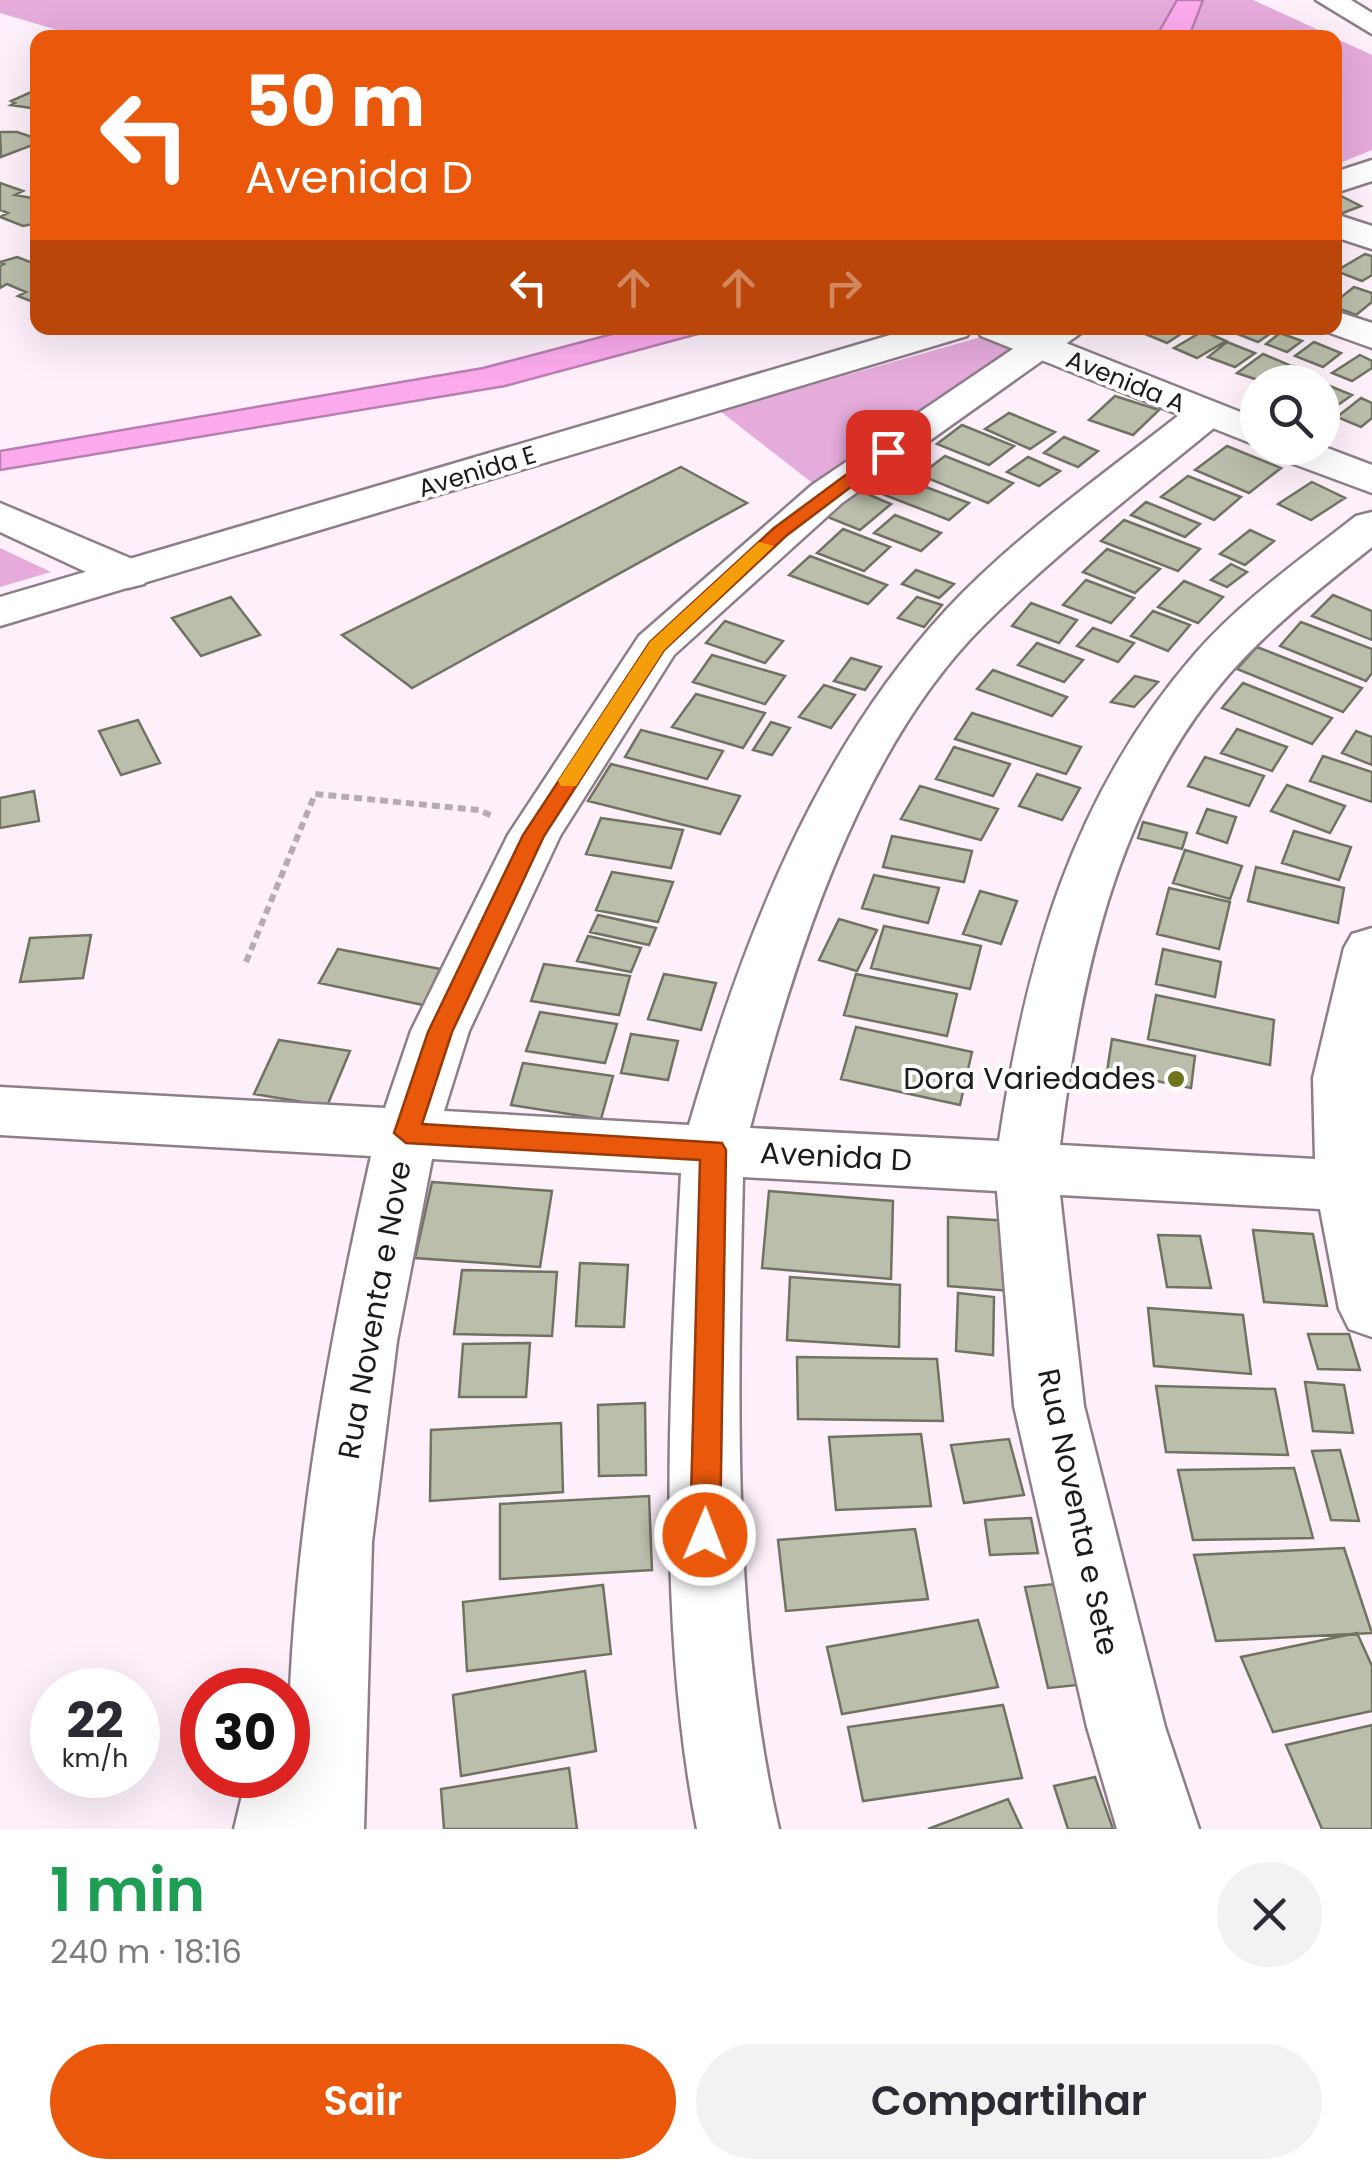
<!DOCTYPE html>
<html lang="pt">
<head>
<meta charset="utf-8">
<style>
  body { margin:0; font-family:Poppins,sans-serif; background:#f2f2f3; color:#2b2b33; height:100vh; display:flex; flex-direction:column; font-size:38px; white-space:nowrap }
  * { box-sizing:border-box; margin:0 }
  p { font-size:32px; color:#7c7c81 }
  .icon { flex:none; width:55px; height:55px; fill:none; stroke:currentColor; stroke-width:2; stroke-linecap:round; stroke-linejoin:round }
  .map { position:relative; height:1829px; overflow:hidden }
  .panel { display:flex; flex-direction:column; background:#fff; flex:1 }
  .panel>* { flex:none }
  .guide { position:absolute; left:30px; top:30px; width:1312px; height:305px; border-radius:20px; box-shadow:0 10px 40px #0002; background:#ea580c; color:#fff; overflow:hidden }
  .controls { position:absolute; left:1240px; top:365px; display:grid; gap:20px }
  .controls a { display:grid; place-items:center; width:100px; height:100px; border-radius:50%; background:#fff; box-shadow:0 10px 40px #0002; font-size:50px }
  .speed { position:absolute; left:30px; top:1668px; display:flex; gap:20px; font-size:50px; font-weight:700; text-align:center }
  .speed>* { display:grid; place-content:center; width:130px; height:130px; border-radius:50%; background:#fff; box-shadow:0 10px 40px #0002; line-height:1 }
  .speed small { font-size:25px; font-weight:400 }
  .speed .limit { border:15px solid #d22; background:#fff; color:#111 }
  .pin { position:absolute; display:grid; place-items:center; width:85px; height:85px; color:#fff; margin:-42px; border-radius:20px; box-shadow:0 5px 15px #0006 }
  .me { position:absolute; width:110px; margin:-55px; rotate:1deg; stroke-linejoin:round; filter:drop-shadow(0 0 8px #0008) }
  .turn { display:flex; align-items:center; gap:35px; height:210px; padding:0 50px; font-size:45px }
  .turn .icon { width:130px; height:130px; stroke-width:2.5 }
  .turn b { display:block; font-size:70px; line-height:85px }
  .lanes { display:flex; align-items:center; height:95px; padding:0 50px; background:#0003; justify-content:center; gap:50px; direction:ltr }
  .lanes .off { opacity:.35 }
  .round { display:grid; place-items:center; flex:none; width:105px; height:105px; border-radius:52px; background:#f2f2f3 }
  .head { display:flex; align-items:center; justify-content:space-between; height:170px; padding:0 50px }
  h1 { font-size:60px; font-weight:600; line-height:75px; color:#1e9e55 }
  .cta { display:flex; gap:20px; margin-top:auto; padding:20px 50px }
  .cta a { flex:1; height:115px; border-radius:60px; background:#ea580c; color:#fff; font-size:40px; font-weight:600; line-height:115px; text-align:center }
  .cta a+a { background:#f2f2f3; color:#2b2b33 }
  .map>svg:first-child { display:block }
  .green { fill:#e5abdb }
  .water { fill:#fbaaee; stroke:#b97fb0; stroke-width:2.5 }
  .building { fill:#bcbeac; stroke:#717362; stroke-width:2.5 }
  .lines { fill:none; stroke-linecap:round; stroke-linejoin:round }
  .minor-casing { stroke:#8d7e8a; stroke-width:5 }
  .major-casing { stroke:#8d7e8a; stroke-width:5 }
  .path { stroke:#b6abb4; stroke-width:6; stroke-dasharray:8 5; stroke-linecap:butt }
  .minor { fill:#fff; fill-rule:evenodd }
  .major { fill:#fff; fill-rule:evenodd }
  .route { fill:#ea580c; stroke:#983908; stroke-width:2.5 }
  .slow { fill:#f59e0b }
  .poi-dot { fill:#70741c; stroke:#fff; stroke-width:4 }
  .labels { text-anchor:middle; stroke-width:8; stroke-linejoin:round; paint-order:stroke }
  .far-street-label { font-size:25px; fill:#1f1a1e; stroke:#fff }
  .poi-label { font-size:30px; fill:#1f1a1e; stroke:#fff; text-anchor:end }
  .street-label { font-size:30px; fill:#1f1a1e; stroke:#fff }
</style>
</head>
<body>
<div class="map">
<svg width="1372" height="1829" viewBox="0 0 1372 1829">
  <rect width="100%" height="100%" fill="#fdf0fb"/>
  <path class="green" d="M0 0H1253L1334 37 84 38 0 13Z
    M1335 38 1372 55V150L1335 165Z
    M988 335 1024 352 824 492 720 411Z
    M0 548 51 572 0 587Z"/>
  <path class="water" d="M1177 0H1203L1189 37H1156Z
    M635 328H720L505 386 0 470V451L483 368Z"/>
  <path class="building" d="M38 89V109L11 105 15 103 11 101Z
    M0 132H17L38 139V143L1 157Z
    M0 183 23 191 15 195 38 199V223L23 226 0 217 8 213 0 210Z
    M1337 194 1361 206 1335 216Z
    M1365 254 1372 256V275L1362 281 1336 271Z
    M17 257 38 265 33 271 38 273V304L18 296 26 292 7 284 0 288V266L4 264 0 262Z
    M1354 287 1372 293V302L1356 315 1335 307V302Z
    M1152 328H1190L1167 343 1143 333Z
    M1243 328H1278L1258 342 1235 333Z
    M1203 331 1226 341 1197 358 1174 348Z
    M1280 333 1302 341 1287 352 1266 344Z
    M1227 342 1255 353 1235 367 1208 357Z
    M1314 342 1341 353 1323 367 1295 356Z
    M1263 354 1289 365 1264 382 1237 373Z
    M1360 355 1372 361V368L1352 381 1332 373Z
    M1293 366 1318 376 1307 382 1269 381Z
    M1325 384 1352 395 1328 412 1322 409Z
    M1115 396 1159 410 1133 435 1089 420Z
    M1361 398 1372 403V418L1361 427 1337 417Z
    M1009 413 1055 432 1030 449 985 429Z
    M962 425 1014 446 989 465 937 444Z
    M1064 437 1098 451 1078 467 1044 453Z
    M1227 446 1281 468 1249 493 1195 470Z
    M945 456 1013 483 988 503 920 475Z
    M1028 457 1060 471 1039 486 1007 472Z
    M681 467 747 503 412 688 342 635Z
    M1188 476 1241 497 1214 520 1161 497Z
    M904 479 969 503 949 520 885 495Z
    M1312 482 1345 498 1311 520 1278 504Z
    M858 490 891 504 860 530 825 516Z
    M1146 502 1200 524 1185 537 1131 515Z
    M895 515 941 533 921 551 874 533Z
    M1124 520 1200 549 1178 571 1101 541Z
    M843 529 890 547 864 571 817 553Z
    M1250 530 1274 541 1245 565 1220 554Z
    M1107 549 1160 569 1135 593 1083 572Z
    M810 556 887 585 868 604 789 575Z
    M1231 564 1247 572 1227 587 1211 580Z
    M916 570 954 584 939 598 902 584Z
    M1086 580 1134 598 1111 623 1063 605Z
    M1184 581 1223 597 1198 623 1158 607Z
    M1333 595 1372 611V640L1312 616Z
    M231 597 260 635 201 656 172 618Z
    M917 597 942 605 924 627 898 618Z
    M1031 603 1077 620 1059 643 1012 626Z
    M1153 611 1190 625 1168 651 1131 636Z
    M725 621 783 641 765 663 706 643Z
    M1301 622 1372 649V673L1366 681 1280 646Z
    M1093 628 1134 643 1118 662 1077 646Z
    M1037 643 1083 660 1064 682 1018 665Z
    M1257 647 1362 688 1343 712 1237 669Z
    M712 655 785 676 765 704 693 682Z
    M851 658 881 667 865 690 834 681Z
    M993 670 1067 697 1052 716 977 689Z
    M1135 676 1158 682 1134 707 1111 702Z
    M1243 683 1332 718 1312 744 1222 708Z
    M824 685 855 695 831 728 799 717Z
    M696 694 765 713 743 748 672 727Z
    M972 713 1081 747 1066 774 955 739Z
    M138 720 160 763 121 775 99 731Z
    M771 722 790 728 772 755 753 750Z
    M1237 729 1287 747 1272 771 1221 753Z
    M641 730 723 751 707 779 625 757Z
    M1356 731 1372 737V765L1342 753Z
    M954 747 1010 764 993 796 936 779Z
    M1323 756 1372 772V802L1310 781Z
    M1205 757 1264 776 1249 806 1188 786Z
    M611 764 740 796 720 834 588 801Z
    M1037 774 1080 788 1062 820 1019 806Z
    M1287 785 1345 806 1330 833 1271 811Z
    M920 786 998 809 981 840 901 819Z
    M34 791 39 821 0 828V798Z
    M1207 809 1236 817 1227 843 1197 833Z
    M601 818 683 830 671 868 586 854Z
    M1143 822 1187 833 1182 849 1138 838Z
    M1294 831 1351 847 1339 880 1282 863Z
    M892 836 972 851 964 882 883 867Z
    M1185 850 1242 866 1230 899 1173 883Z
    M1256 867 1344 888 1338 923 1248 901Z
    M612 872 673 882 658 922 596 910Z
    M874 875 939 888 928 923 862 908Z
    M1169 888 1230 902 1219 949 1157 934Z
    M980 891 1017 901 1001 944 963 934Z
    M598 915 656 928 649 945 590 932Z
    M839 919 877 930 857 971 819 960Z
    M884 926 981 946 970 989 871 968Z
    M91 935 83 978 20 982 30 938Z
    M588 936 641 948 631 972 577 961Z
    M338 949 440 969 423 1005 319 983Z
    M1163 949 1221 962 1215 997 1156 984Z
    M544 964 630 976 619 1015 531 1001Z
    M664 974 716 983 701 1030 648 1019Z
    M856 974 957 994 947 1036 844 1015Z
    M1156 995 1274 1020 1270 1065 1148 1039Z
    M540 1012 617 1024 605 1063 526 1051Z
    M856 1027 972 1052 960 1105 841 1079Z
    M631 1034 678 1041 668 1080 621 1073Z
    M1112 1039 1195 1056 1191 1088 1107 1071Z
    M279 1040 350 1051 327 1106 254 1094Z
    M523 1063 613 1076 601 1119 511 1105Z
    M432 1182 552 1191 540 1267 415 1258Z
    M769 1191 893 1201 891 1279 762 1268Z
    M948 1217 1009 1221 1011 1291 948 1286Z
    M1253 1230 1313 1234 1327 1306 1264 1302Z
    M1158 1235 1200 1236 1211 1288 1167 1287Z
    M580 1263 628 1265 624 1327 576 1326Z
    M462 1270 557 1272 552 1336 454 1334Z
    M790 1277 900 1285 899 1347 787 1340Z
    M958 1293 994 1297 993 1355 956 1351Z
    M1148 1308 1243 1315 1251 1374 1154 1366Z
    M1308 1334H1349L1360 1370 1318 1369Z
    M530 1343 526 1397H459L463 1344Z
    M797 1357 937 1359 943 1421 798 1419Z
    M1305 1382 1344 1385 1353 1433 1313 1431Z
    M1156 1386 1275 1389 1288 1455 1166 1452Z
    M645 1403 646 1475 599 1476 598 1405Z
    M561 1423 563 1492 430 1501 431 1430Z
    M921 1434 931 1506 836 1510 829 1437Z
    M1009 1439 1024 1495 964 1503 951 1445Z
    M1340 1450 1359 1521 1331 1520 1312 1451Z
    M1294 1468 1313 1538 1193 1540 1178 1470Z
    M649 1496 652 1570 500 1579V1504Z
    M1031 1518 1038 1553 990 1555 985 1520Z
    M915 1529 928 1599 786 1611 778 1540Z
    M1344 1548 1372 1633 1216 1641 1194 1555Z
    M1054 1584 1078 1685 1048 1688 1025 1587Z
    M603 1585 611 1654 467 1671 463 1602Z
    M978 1620 998 1687 842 1714 827 1647Z
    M1357 1633 1372 1666V1711L1273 1732 1241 1657Z
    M585 1671 596 1751 461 1776 453 1695Z
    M1003 1705 1022 1778 863 1801 848 1727Z
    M1372 1725V1829H1322L1286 1745Z
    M569 1768 577 1829H444L441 1789Z
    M1095 1777 1113 1829H1068L1054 1786Z
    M1008 1799 1022 1829H928Z"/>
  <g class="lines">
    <g class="minor-casing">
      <path id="minor" d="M1316 0H1351L1372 13V34Z
        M1372 160V181L1335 193V172Z
        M1335 214 1372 226V249L1335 237Z
        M1335 311 1372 323V348L1322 330 1335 328Z
        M1044 328H1077L1081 333 842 503 674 655 560 836 469 1031 444 1111 689 1125C743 939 814 753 947 609 1017 534 1111 469 1192 405L1206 402 1220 405 1226 414 1220 423C1141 488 1057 552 984 625 858 750 794 961 750 1128L999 1141C1026 961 1072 795 1195 654 1241 601 1301 559 1356 516L1372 512V547C1323 586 1272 626 1230 673 1116 803 1080 979 1060 1145L1315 1159 1313 1078 1344 948 1352 934 1372 928V1337L1349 1329 1339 1309 1320 1209 1060 1195 1084 1406 1165 1727 1199 1829H1117L1087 1727 1014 1406 997 1191 743 1177C738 1389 731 1621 779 1829H697C656 1619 670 1386 681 1173L432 1159 397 1341 372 1542 364 1829H234L247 1775H288C288 1566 325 1360 371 1156L0 1135V1087L385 1108 411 1031 508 835 639 636 812 485Z
        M0 503 144 564 151 574 144 584 128 588 112 584 0 532Z"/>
    </g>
    <g class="major-casing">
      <path id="major" d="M914 328H972L967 336 0 626V597Z
        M976 328H1028L1258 419V446L981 336Z
        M1322 446 1372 465V493L1275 457 1269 448Z"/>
    </g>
    <path class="path" d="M246 962 315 794 479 810 492 816"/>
    <use href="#minor" class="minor"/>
    <use href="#major" class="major"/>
  </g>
  <path class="route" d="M882 448 897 452 786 536 664 650 544 836 452 1032 422 1124 722 1143 726 1150 720 1535 716 1545 705 1549 694 1545 690 1535 700 1160 406 1143 394 1133 428 1032 523 835 650 642 774 528Z"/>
  <path class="slow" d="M759 542 774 546 664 650 576 786H561L558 781 650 642Z"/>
  <circle class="poi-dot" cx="1176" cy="1079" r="10"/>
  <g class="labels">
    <g class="far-street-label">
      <text transform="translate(1126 381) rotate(22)" y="9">Avenida A</text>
      <text transform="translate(477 471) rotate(-17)" y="9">Avenida E</text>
    </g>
    <g class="poi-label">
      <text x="1156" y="1089">Dora Variedades</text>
    </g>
    <g class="street-label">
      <text transform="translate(836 1157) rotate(3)" y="10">Avenida D</text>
      <text transform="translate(375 1310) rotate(-80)" y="10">Rua Noventa e Nove</text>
      <text transform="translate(1078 1512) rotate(78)" y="10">Rua Noventa e Sete</text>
    </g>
  </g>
</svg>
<div class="controls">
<a><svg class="icon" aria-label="search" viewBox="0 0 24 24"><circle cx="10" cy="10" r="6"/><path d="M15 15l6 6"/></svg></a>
</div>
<div class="speed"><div>22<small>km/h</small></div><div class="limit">30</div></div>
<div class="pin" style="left:888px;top:452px;background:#d93025"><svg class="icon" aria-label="arrive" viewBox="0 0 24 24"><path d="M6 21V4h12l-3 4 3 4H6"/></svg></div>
<svg class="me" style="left:705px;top:1535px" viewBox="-20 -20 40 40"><circle r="17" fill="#ea580c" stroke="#fff" stroke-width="3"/><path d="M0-11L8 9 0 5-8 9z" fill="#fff"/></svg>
<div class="guide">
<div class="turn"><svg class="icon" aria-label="left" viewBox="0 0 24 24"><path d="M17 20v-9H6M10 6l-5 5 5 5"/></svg><div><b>50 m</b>Avenida D</div></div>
<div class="lanes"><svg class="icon" aria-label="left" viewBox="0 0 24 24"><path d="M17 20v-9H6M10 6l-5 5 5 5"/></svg><svg class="icon off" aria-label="ahead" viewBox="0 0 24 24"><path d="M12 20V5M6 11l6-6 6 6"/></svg><svg class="icon off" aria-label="ahead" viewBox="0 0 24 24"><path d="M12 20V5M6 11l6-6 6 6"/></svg><svg class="icon off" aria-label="right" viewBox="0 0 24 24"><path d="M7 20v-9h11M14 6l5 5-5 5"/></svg></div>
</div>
</div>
<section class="panel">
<div class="head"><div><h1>1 min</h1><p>240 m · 18:16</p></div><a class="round"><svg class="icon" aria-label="close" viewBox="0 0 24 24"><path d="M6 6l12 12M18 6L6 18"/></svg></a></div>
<div class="cta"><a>Sair</a><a>Compartilhar</a></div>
</section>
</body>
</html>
